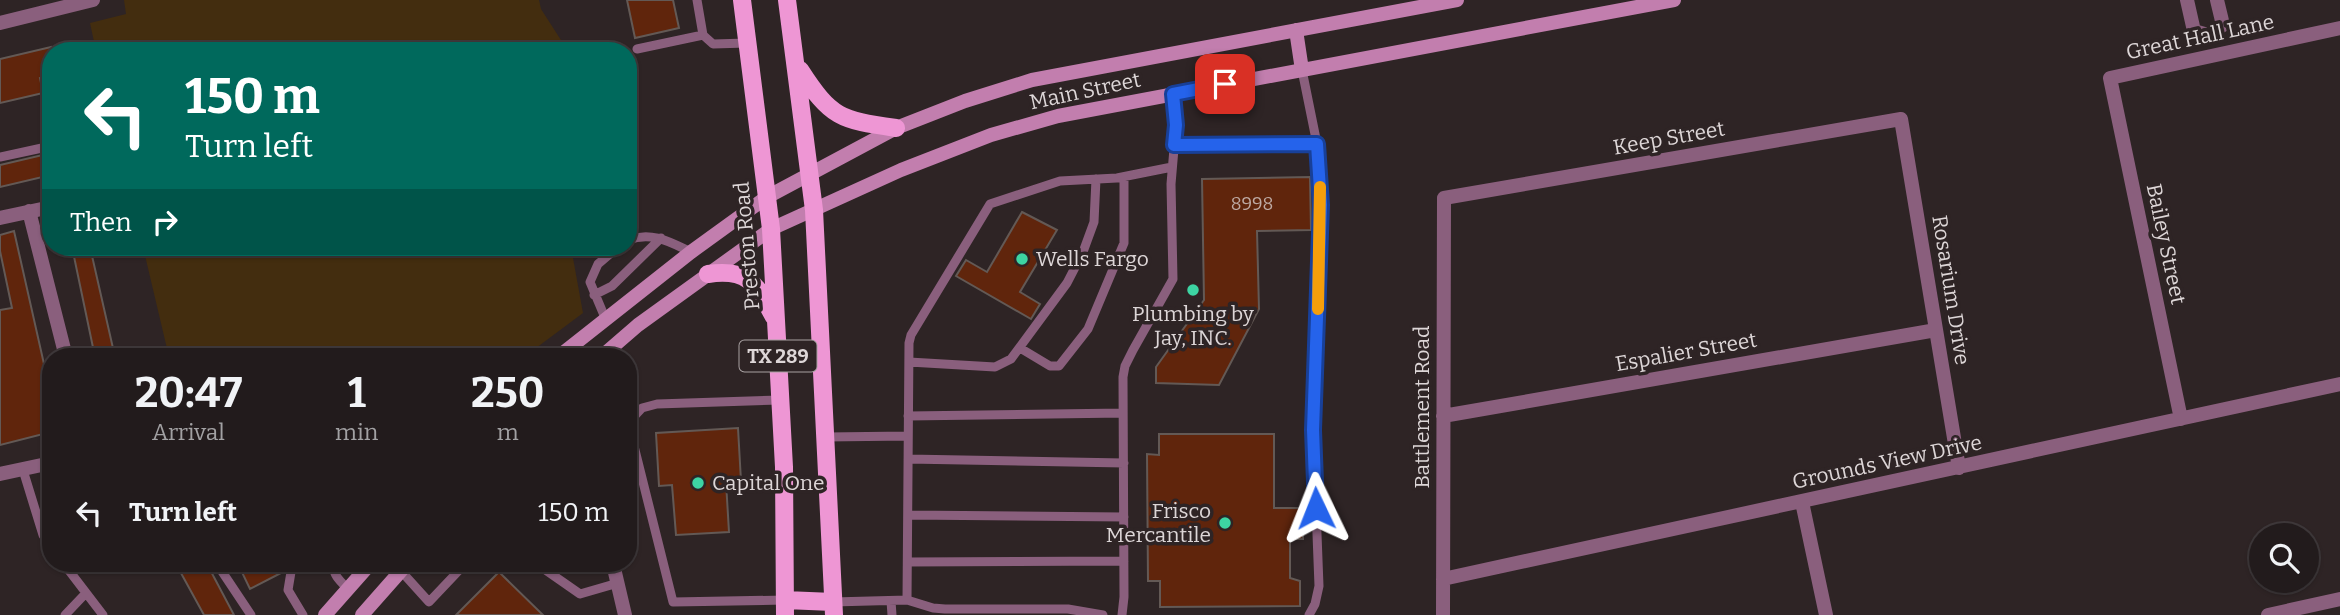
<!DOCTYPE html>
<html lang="en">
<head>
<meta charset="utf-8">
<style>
  body { margin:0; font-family:Bitter,serif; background:#2e2829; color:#f1f3f6; height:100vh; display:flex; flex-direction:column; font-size:26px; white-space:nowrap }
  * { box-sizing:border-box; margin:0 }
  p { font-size:23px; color:#a2a1a3 }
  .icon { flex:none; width:38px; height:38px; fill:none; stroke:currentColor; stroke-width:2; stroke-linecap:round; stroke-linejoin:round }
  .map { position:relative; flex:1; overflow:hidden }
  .side { position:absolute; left:42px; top:348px; width:595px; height:224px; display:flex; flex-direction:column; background:#221b1c; border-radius:28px; box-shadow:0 2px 5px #0004,0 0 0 2px #3f393b }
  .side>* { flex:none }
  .guide { position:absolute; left:42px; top:42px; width:595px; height:214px; border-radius:28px; box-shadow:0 2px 5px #0004,0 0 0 2px #3f393b; background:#00695c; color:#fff; overflow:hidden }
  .tools { position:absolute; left:2249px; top:523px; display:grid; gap:14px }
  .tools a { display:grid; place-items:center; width:70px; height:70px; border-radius:50%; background:#221b1c; box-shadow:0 2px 5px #0004,0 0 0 2px #3f393b; font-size:35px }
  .pin { position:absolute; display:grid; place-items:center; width:60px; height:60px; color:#fff; margin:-30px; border-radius:14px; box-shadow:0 4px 10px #0006 }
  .me { position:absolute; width:77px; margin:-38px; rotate:358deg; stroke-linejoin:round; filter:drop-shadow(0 0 5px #0008) }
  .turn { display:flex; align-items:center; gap:24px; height:147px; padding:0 28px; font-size:32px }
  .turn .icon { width:91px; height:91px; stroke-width:2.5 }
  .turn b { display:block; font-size:49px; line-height:60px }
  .then { display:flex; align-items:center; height:66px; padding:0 28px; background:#0003; gap:14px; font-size:26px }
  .eta { display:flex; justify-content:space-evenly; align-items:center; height:119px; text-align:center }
  .eta b { font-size:42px; font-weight:700; line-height:49px }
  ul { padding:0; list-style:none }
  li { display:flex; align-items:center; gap:21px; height:91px; padding:0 28px }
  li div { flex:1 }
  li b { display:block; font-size:26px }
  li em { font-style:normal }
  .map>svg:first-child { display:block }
  .green { fill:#432d0f }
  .building { fill:#60250c; stroke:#635955; stroke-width:2 }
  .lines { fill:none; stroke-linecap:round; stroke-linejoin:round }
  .service { stroke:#8a5f7d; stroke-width:9 }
  .minor { stroke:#8a5f7d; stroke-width:14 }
  .secondary { stroke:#c27eae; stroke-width:14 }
  .primary { stroke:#ee96d4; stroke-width:18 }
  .route-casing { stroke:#184099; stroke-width:18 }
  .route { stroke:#2563eb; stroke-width:12 }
  .slow { stroke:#f59e0b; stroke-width:12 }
  .poi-dot { fill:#3dd4a3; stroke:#2e2425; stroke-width:2.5 }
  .labels { text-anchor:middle; stroke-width:7; stroke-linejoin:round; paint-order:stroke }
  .number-label { font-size:18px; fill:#beaaa4 }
  .shield { fill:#2e2425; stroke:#a8a1a2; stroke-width:2 }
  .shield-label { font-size:19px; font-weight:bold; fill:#ddd6d7 }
  .street-label { font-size:21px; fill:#ddd6d7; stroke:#2e2425 }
  .poi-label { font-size:21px; fill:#ddd6d7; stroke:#2e2425; text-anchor:start }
</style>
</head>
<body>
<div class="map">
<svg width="2340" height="615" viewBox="0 0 2340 615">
  <rect width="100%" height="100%" fill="#2e2425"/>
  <path class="green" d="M124 0H539L541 9 568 51H96L90 23 126 14Z
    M143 247H571L583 313 524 357H493L476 351 450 357H169Z"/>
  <path class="building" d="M627 0H673L679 28 635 38Z
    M51 47V76L40 78 43 93 0 103V59Z
    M51 153V175L0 187V165Z
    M1310 177 1311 230 1257 231 1259 309 1219 385 1156 383V367L1204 300 1202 179Z
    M1022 212 1057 230 1020 292 1040 304 1031 319 956 276 966 260 987 272Z
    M14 231 51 395V432L0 445V310L12 308 0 251V235Z
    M72 247H90L115 357H95Z
    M738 428 741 481 726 482 729 532 676 535 672 485 659 486 656 433Z
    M1159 434H1274V508H1303V539H1290V578L1300 581V606L1160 607V581H1148L1147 454 1159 455Z
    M176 564H207L234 615H204Z
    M238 564H277L281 573 250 589Z
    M499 572 543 615H456Z"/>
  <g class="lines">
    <path class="service" d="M697 0 703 35 713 44 747 43
      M637 49 703 35
      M1302 70 1317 144 1321 205 1313 430 1319 586 1315 604 1309 615
      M1174 145 1317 144
      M0 157 42 148
      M628 240C652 231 670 242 691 252
      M594 295 612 286 661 238
      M606 320 590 282 598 264 618 247
      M1020 348 1050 366H1059L1088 329 1124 243V177
      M909 362 995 367 1011 359 1067 283 1083 252 1094 222 1096 179
      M908 416 1123 413
      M628 422 673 602 785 600
      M629 422 642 408 657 404 780 400
      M826 437 908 436
      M908 459 1124 463
      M23 470 43 535 51 546
      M908 515 1124 517
      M908 562 1124 561
      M64 564 103 615
      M217 564 251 615
      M290 564 292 566 288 590 303 615
      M333 564C333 575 340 581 348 589
      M537 564 580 594 618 583
      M401 571 429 602 465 564
      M907 600 909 343 911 335 990 204 1060 181 1117 178 1172 167
      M891 601 892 615
      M833 602 907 600 933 608 945 609H1068L1103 615
      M65 615 86 593
      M1122 615 1124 597 1123 377 1125 366 1133 350 1173 279 1171 184 1176 125 1173 94"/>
    <path class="minor" d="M2187 0 2194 31 2208 35
      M0 23 93 0
      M2208 35 2223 25 2217 0
      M29 211 66 357
      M0 218 51 207
      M1443 416 1936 330
      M2181 419 2110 78 2340 28
      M0 474 51 463
      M1802 502 1826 615
      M613 564 625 615
      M1443 579 2340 384
      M1443 615 1444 198 1901 119 1959 468
      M2268 615 2340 599"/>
    <path class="secondary" d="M1296 30 1302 70
      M558 357 691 252 767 197 896 128 965 101 1032 80 1457 0
      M601 357 638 325 771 229 901 170 991 135 1058 116 1674 0
      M325 615 370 564
      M362 615 407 564"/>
    <path class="primary" d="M742 0 771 229 784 467 785 615
      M787 0 814 210 834 615
      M800 70C831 118 840 120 896 128
      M708 274C749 268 756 284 774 317
      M785 600 833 602"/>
  </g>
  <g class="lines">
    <g class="route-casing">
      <path id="route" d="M1225 84 1173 94 1176 125 1174 145 1317 144 1321 205 1313 430 1316 508"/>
    </g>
    <use href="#route" class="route"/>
    <path class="slow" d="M1318 309 1320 187"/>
  </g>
  <g class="poi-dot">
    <circle cx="1022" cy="259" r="7"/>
    <circle cx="1193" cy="290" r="7"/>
    <circle cx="698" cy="483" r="7"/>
    <circle cx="1225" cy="523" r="7"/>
  </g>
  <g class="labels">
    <g class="number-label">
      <text x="1252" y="210">8998</text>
    </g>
    <rect class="shield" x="739.5" y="340.5" width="77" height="31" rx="5"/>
    <g class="shield-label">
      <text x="778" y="363">TX 289</text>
    </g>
    <g class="street-label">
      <text transform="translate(2200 37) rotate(-12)" y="7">Great Hall Lane</text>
      <text transform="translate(1085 91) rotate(-12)" y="7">Main Street</text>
      <text transform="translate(1669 138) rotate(-10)" y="7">Keep Street</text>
      <text transform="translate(2166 244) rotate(78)" y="7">Bailey Street</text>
      <text transform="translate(747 246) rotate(-95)" y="7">Preston Road</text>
      <text transform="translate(1951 290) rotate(81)" y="7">Rosarium Drive</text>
      <text transform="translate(1686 352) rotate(-10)" y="7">Espalier Street</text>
      <text transform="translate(1422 407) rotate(-90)" y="7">Battlement Road</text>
      <text transform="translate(1887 462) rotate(-12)" y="7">Grounds View Drive</text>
    </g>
    <g class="poi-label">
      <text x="1036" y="266">Wells Fargo</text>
      <text x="1193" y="321" text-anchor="middle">Plumbing by<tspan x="1193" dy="24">Jay, INC.</tspan></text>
      <text x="712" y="490">Capital One</text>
      <text x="1211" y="518" text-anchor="end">Frisco<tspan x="1211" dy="24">Mercantile</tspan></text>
    </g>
  </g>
</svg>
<div class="tools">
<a><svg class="icon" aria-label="search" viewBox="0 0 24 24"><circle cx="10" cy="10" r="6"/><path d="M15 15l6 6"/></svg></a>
</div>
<div class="pin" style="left:1225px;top:84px;background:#d93025"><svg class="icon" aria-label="arrive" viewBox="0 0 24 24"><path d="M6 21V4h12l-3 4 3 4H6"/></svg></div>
<svg class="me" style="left:1316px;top:508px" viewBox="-20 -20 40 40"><path d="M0-17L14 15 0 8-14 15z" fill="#2563eb" stroke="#fff" stroke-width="4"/></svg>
<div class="guide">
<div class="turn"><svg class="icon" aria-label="left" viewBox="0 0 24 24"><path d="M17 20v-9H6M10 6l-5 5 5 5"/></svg><div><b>150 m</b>Turn left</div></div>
<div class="then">Then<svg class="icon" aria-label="right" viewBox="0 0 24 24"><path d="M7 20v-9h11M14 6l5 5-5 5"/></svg></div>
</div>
<section class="side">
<div class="eta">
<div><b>20:47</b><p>Arrival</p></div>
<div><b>1</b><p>min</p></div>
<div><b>250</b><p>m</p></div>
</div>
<ul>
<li><svg class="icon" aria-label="left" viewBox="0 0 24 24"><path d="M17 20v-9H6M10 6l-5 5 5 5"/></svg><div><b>Turn left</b></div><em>150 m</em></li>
</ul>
</section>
</div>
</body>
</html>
